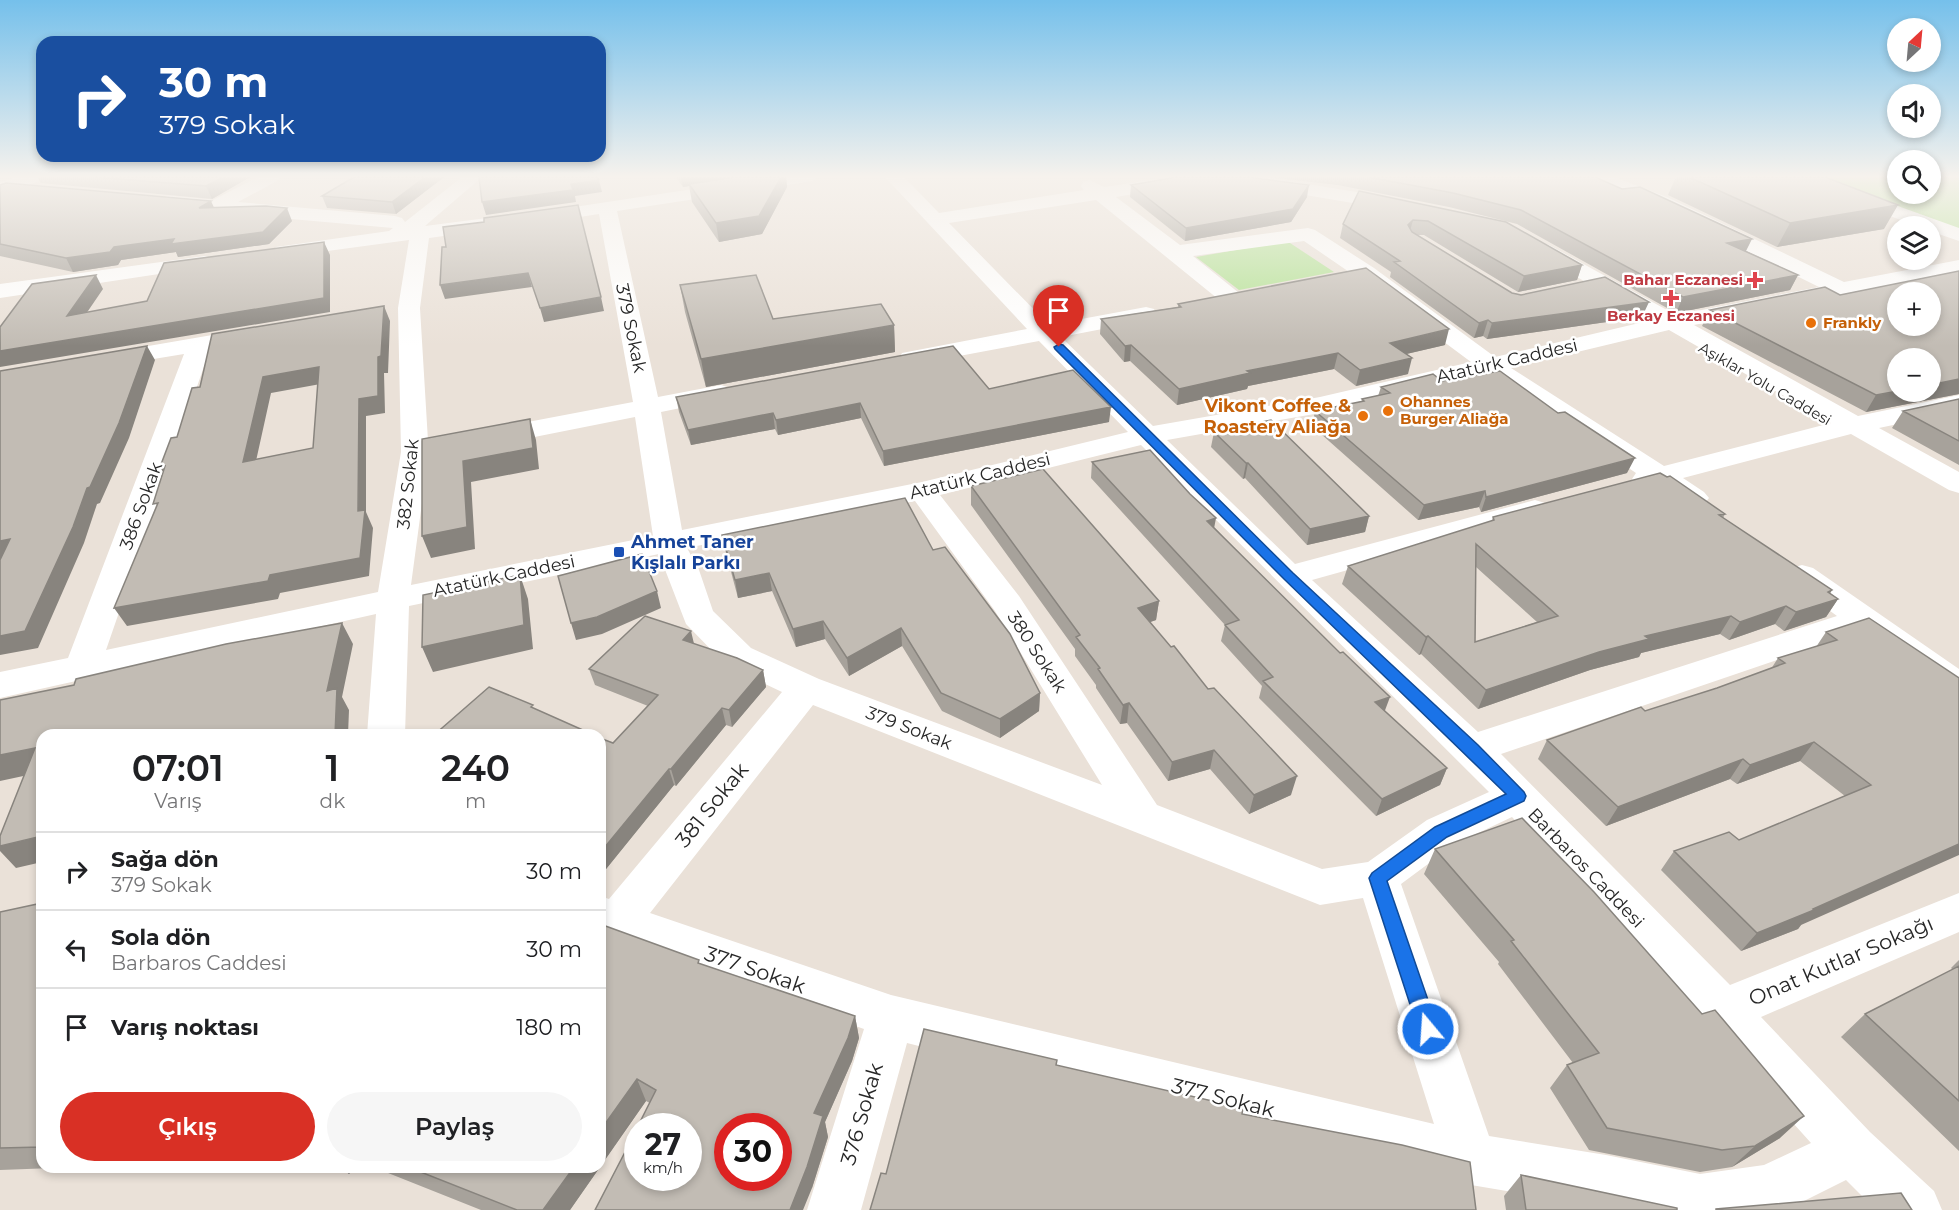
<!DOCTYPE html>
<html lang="tr">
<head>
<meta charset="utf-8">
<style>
  body { margin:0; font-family:Montserrat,sans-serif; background:#f6f6f6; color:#202124; height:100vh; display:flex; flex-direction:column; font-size:22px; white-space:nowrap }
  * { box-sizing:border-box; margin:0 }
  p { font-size:20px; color:#757577 }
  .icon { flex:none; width:33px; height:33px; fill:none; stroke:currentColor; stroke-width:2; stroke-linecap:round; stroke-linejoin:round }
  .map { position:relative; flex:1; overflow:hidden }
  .sheet { position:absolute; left:36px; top:729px; width:570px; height:444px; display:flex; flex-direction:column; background:#fff; border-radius:18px; box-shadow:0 3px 9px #0003 }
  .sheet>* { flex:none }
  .guide { position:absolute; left:36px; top:36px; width:570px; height:126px; border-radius:18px; box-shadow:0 3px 9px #0003; background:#1a4fa0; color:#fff; overflow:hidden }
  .needle { width:39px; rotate:26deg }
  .tools { position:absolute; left:1887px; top:18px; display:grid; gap:12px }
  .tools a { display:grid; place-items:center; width:54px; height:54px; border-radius:50%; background:#fff; box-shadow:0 3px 9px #0003; font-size:30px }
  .speed { position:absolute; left:624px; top:1113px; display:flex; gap:12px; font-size:30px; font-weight:700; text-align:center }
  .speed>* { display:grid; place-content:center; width:78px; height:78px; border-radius:50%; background:#fff; box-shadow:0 3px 9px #0003; line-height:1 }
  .speed small { font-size:15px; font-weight:400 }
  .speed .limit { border:9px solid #d22; background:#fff; color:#111 }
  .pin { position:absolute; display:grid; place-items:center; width:51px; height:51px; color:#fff; margin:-62px -26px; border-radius:50% 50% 50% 0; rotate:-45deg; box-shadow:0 0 6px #0007 }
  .pin .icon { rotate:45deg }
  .me { position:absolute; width:66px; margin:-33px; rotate:342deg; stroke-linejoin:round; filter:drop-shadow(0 0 4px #0008) }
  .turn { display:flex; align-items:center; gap:21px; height:126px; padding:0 24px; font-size:27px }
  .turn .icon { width:78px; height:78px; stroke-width:2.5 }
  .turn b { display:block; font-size:42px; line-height:51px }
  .eta { display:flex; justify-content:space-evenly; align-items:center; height:102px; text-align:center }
  .eta b { font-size:36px; font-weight:600; line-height:42px }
  .primary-button { display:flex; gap:12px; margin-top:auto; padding:12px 24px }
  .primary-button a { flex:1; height:69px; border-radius:36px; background:#d93025; color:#fff; font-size:24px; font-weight:600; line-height:69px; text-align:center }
  .primary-button a+a { background:#f6f6f6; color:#202124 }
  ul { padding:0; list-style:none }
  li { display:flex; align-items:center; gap:18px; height:78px; padding:0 24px; border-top:2px solid #e0e0e0 }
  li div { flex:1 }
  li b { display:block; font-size:22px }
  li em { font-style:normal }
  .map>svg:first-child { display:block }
  .green { fill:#b3e293 }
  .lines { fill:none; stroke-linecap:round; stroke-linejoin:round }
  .minor { fill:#fff; fill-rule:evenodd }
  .wall { fill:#a7a29b; fill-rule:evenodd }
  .shaded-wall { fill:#88847e }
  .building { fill:#c2bcb4; stroke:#88847e; stroke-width:1.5; fill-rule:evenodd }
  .route { fill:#1a73e8; stroke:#114b97; stroke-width:1.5 }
  .health-dot { fill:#e0444e; stroke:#fff; stroke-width:2 }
  .food-dot { fill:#e8710a; stroke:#fff; stroke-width:2 }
  .transit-dot { fill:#1a4fb4; stroke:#fff; stroke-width:2 }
  .labels { text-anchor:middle; stroke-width:5; stroke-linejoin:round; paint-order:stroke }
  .far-health-label { font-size:15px; font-weight:bold; fill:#be3a42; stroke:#fff; text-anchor:end }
  .far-food-label { font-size:15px; font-weight:bold; fill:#c56008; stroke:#fff; text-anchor:start }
  .far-street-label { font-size:15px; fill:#272727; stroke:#fff }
  .street-label { font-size:18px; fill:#272727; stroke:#fff }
  .food-label { font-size:18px; font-weight:bold; fill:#c56008; stroke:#fff; text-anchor:end }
  .transit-label { font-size:18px; font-weight:bold; fill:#164399; stroke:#fff; text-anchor:start }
  .near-street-label { font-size:21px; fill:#272727; stroke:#fff }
</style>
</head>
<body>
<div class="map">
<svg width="1959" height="1210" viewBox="0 0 1959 1210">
  <rect width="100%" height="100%" fill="#eae1d8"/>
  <path class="green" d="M1801 177H1897L1898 194H1930L1931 177H1959V235Z
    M1287 241 1334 272 1239 290 1196 257Z"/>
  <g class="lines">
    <path class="minor" d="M17 177H43L40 181 0 194V182Z
      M258 177H280L277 181 238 202 395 216 402 218 405 222 462 177H482L425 226 487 218 494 220 497 224 494 228 487 230 429 238 420 308 428 441 633 402 599 214 535 224 528 222 525 218 528 214 773 177H816L813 181 807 182 617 211 658 397 721 385 730 388 734 393 730 398 661 412 682 530 922 482 1128 432 1039 341 911 365 902 363 899 358 902 353 1027 329 885 177H904L939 213 1084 190 1081 186 1083 182 1090 180 1104 187 1173 177 1180 178 1183 182 1180 186 1116 197 1180 245 1308 228 1315 230 1374 268 1495 357 1652 320 1535 253 1532 249 1535 245 1542 243 1549 245 1676 315 1819 287 1653 205 1592 181 1589 177H1614L1667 197 1844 282 1959 260V272L1694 325 1858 416 1959 395V411L1879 428 1959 472V493L1949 490 1851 434 1683 478 1704 492 1709 498 1704 504C1684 509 1671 496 1655 485L1646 488 1636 485 1632 479 1636 473 1486 373 1320 413 1167 440 1295 564 1535 500 1545 503 1550 509 1545 515 1312 580 1478 732 1837 616 1791 582 1786 575 1791 568 1802 565 1813 568 1959 669V700L1946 696 1859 632 1501 754 1730 985 1959 893V932L1761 1017 1870 1132 1934 1191 1942 1210H1876L1846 1180 1786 1210H1618L1471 1185 907 1043 861 1210H807L864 1029 600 934V896L609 899 782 692 727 666 686 624 659 554 409 606 405 735H367L376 614 0 698V672L68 658 184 354 105 367 96 365 93 360 96 355 253 328 261 330 265 335 261 340 210 349 106 650 378 592 401 452 398 308 409 240 283 257 276 255 273 251 276 247 389 231 393 228 168 208 161 206 158 202 161 198 168 196 213 200ZM1096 200 1223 303 1231 305 1239 303 1242 298 1239 293 1193 256 1304 241 1358 278 1471 362 1320 397 1153 426 1061 337 1154 319 1157 314 1154 309 1146 307 1049 325 949 223ZM1669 330 1831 423 1664 466 1511 368ZM635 417 653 536 411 585 428 458ZM1141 445 1489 792 1427 820 1368 862 1322 869 1157 805 1019 596 940 495ZM915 501 995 611 1102 785 819 679 751 648 713 611 699 570 687 548ZM813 705 1320 905 1363 898 1434 1124 891 995 650 913ZM1512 817 1706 1026 1811 1143 1764 1165 1700 1174 1606 1155 1489 1136 1401 884 1455 844Z
      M1264 177 1400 199 1407 201 1410 205 1407 209 1400 211 1258 187 1255 183 1258 179Z
      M1792 177H1817L1959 228V241L1930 231V226H1917L1795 181Z
      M205 256 212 258 216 262 212 266 0 298V284Z"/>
  </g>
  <path class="wall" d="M37 177H250L212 199 41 183Z
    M444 177 396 214 327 208 322 196Z
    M676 177H786L787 187 762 234 719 242 692 202 689 186 683 187Z
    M1268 177H1595L1746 251 1798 275 1790 290 1676 313 1517 224 1449 207 1338 185Z
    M1676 177H1825L1884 229 1777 247 1668 195Z
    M0 185 214 208 292 221 269 244 178 257 176 252 121 260 118 265 73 272 0 256Z
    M1131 185 1307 197 1291 222 1185 241 1130 197Z
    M1359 191 1582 265 1577 280 1518 292 1424 235H1416L1512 293 1642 317 1487 339 1483 336 1474 338 1390 277 1391 272 1340 238 1343 224Z
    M1959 271V394L1866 412 1702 326 1710 310 1840 295Z
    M680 285 773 319 894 325 895 352 706 387 685 312Z
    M1178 304 1445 345 1406 354 1408 374 1356 386 1334 369 1248 386 1247 389 1177 405 1130 361 1124 362 1100 334 1101 319 1178 307Z
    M1442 381 1627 473 1481 512 1479 507 1418 520 1312 426 1315 411 1361 402 1362 399 1378 396 1381 387Z
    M989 389 1109 422 884 466 861 418 778 435 775 429 691 445 679 412 676 397Z
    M1959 399V465L1892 428 1903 411Z
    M1214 432 1369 516 1365 532 1307 545 1245 478 1243 479 1211 447Z
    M1092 462 1215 528 1385 711 1447 768 1440 785 1376 816 1259 698 1262 686 1221 641 1225 625 1091 478Z
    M971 486 1159 601 1156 620 1150 622 1291 795 1249 814 1210 769 1168 781 1127 723 1120 724 1096 688V685L1075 656V649L971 505Z
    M1725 514 1723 518 1832 590 1830 593 1838 599 1826 617 1784 631 1775 624 1729 640 1720 634 1641 653 1639 657 1590 670 1478 709 1421 654 1419 655 1342 584 1348 566 1492 521 1493 517ZM1476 567 1537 622 1475 642Z
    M722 535 933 550 1040 693 1039 711 1000 738 942 711 902 646 849 676 825 639 796 647 772 591 738 598 726 553Z
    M1826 632 1959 678 1801 925 1798 929 1741 951 1661 870 1674 851 1739 840 1845 796 1800 761 1737 784 1730 779 1606 826 1538 759 1547 740 1645 711 1717 688 1771 669 1778 658 1816 647Z
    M694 644 763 670 766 687 732 727 726 725 676 786 674 785 602 874 600 873V738L613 743 648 706 595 685 589 669Z
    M1435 849 1702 1014 1780 1138 1732 1167 1700 1172 1589 1150 1550 1088 1567 1065 1573 1063 1498 964 1499 962 1424 874Z
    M42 903V1167H80L0 1170V912Z
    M600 924 701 964 855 1016 859 1038 852 1061 825 1122 828 1137 812 1188 646 1101 570 1210H481L373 1167H600Z
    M1959 960V1151L1841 1037 1865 1014 1953 970 1951 968Z
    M339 1167H355L349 1174Z
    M1521 1175 1677 1210H1506L1504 1196Z"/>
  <path class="shaded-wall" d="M223 177H250L212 199 206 186Z
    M425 177H444L396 214 392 202Z
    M681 177H759L689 184V186L683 187Z
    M781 177H786L787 187 762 234 719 242 716 223Z
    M599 180 602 192 575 196 576 202 486 215 482 202 571 184Z
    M1309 185 1307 197 1291 222 1185 241 1186 228Z
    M211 201 217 214 199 208Z
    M1898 205 1884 229 1777 247 1790 223Z
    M287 208 292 221 269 244 178 257 176 252 121 260 118 265 73 272 66 258Z
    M1413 220 1409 235 1408 225Z
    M1752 239 1745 253 1727 243Z
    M324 242 330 255V312L0 367V351Z
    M1582 265 1577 280 1518 292 1524 276Z
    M528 273 532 287 445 299 440 285Z
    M96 275 103 289 75 330 67 316Z
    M1798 275 1790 290 1676 313 1683 297Z
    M601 297 604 311 544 322 540 308Z
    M1649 302 1642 317 1487 339 1492 323Z
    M384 306 390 321 388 373H384L385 413 366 416V512L373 528 369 576 280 593 278 599 127 626 114 608 270 575 358 511 359 399 378 357Z
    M1488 320 1483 336 1474 338 1479 323Z
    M894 325 895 352 706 387 701 359Z
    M1449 329 1445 345 1385 359 1390 343Z
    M1131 345 1130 361 1124 362 1125 346Z
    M147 346 155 360 129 438 100 503 97 504 84 543 38 648 0 655V636Z
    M1338 353 1334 369 1248 386 1247 389 1177 405 1179 389 1247 371Z
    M1412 358 1408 374 1356 386 1360 370Z
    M319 367 326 383 271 393 252 479 243 462 263 377Z
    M1959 379V394L1866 412 1876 395 1898 392H1930V385Z
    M860 403 861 418 778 435 776 420Z
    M1111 407 1109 422 884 466 883 451Z
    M773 413 775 429 691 445 688 430Z
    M530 419 536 440 539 469 471 482 475 549 431 558 422 536 463 461Z
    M1635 458 1627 473 1481 512 1486 497Z
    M1246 463H1248L1245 478 1243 479Z
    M165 466 170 484 160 467Z
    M1485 491 1479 507 1418 520 1424 505Z
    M1369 516 1365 532 1307 545 1310 529Z
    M1216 518 1213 534 1207 521Z
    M10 539 0 560V541Z
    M769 573 772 591 738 598 735 580Z
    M520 575 528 599 533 649 433 672 422 647Z
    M1832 590 1823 604 1838 599 1826 617 1784 631 1796 612 1828 592Z
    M657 591 661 608 602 634 576 640 571 623Z
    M1159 601 1156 620 1136 627 1138 608Z
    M1786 606 1775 624 1729 640 1740 622Z
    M1731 616 1720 634 1641 653 1639 657 1590 670 1478 709 1486 690 1645 636Z
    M823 621 825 639 796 647 793 629Z
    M342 623 353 644 342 697 349 710 348 735H335L327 691Z
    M901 628 902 646 849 676 847 658Z
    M691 631 695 648 683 640Z
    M1428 636 1421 654 1419 655 1426 637Z
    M763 670 766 687 732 727 729 710Z
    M1040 693 1039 711 1000 738V719Z
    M1390 697 1384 713 1375 702Z
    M1129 703 1127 723 1120 724 1123 705Z
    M722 708 726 725 676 786 671 769Z
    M1814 742 1800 761 1737 784 1750 765Z
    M35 748 42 772 0 781V755Z
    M1214 750 1210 769 1168 781 1172 762Z
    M1743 759 1730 779 1606 826 1618 807Z
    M1447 768 1440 785 1376 816 1382 799Z
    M669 769 674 785 602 874 600 869V853Z
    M1297 776 1291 795 1249 814 1254 795Z
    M42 836V862L16 868 0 851V846Z
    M1959 844V855L1801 925 1798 929 1741 951 1757 933Z
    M855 1016 859 1038 852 1061 825 1122 828 1137 812 1188 803 1210H790L814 1113Z
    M637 1079 646 1101 570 1210H543L574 1167H600V1131Z
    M1804 1116 1780 1138 1732 1167 1755 1146Z
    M343 1167H355L349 1174Z"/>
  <path class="building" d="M95 177H223L206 186Z
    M354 177H425L392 202 322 196Z
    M479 177H597L599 180 571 184 573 190 482 202Z
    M736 177H781L759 216 716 223 689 184Z
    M1177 177H1248L1309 185 1293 209 1186 228 1131 185Z
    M1368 177H1595L1622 189 1640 187 1752 239 1727 243 1798 275 1683 297 1521 210 1453 193Z
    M1689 177H1825L1898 205 1790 223Z
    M6 183 211 201 199 208 266 206 287 208 263 232 171 244 174 239 114 247 110 252 66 258 0 244V185Z
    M1359 191 1506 222 1582 265 1524 276 1428 221 1413 220 1408 225 1412 232 1512 293 1521 295 1605 277 1649 302 1492 323 1488 320 1479 323 1394 262 1400 261 1343 224Z
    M578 205 601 297 540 308 528 273 440 285 442 247H446L443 227 484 222V218Z
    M324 242V298L0 351V327L32 284 96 275 67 316 147 301 164 263Z
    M1366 268 1449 329 1390 343 1412 358 1360 370 1338 353 1247 371 1250 373 1179 389 1131 345 1125 346 1101 319 1181 307 1178 304Z
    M1959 271V379L1930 385V358H1898V391L1876 395 1710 310 1825 287 1840 295ZM1898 292H1930V326H1898Z
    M756 275 773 319 881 304 894 325 701 359 680 285Z
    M384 306 381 356 378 357V396L359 399 358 511 365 510 360 558 270 575 268 581 114 608 158 503 153 504 165 466 160 467 171 438 177 437 192 388 200 387 212 334ZM319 367 313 448 243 462 263 377Z
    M147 346 119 423 90 487 87 488 73 527 25 631 0 636V560L10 539 0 541V371Z
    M953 346 989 389 1073 370 1111 407 883 451 860 403 776 420 773 413 688 430 676 397Z
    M1500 371 1558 413 1565 412 1635 458 1486 497 1485 491 1424 505 1315 411 1364 401 1362 399 1390 393 1381 387 1433 374 1442 381Z
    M1959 399V441L1903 411Z
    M530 419 533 448 463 461 467 527 422 536V439Z
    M1271 420 1369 516 1310 529 1248 463H1246L1214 432Z
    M1150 450 1190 494 1216 518 1207 521 1340 653 1343 652 1390 697 1375 702 1447 768 1382 799 1263 681 1273 677 1225 625 1239 620 1092 462Z
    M1043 469 1159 601 1138 608 1171 647 1174 646 1208 689 1214 688 1297 776 1254 795 1214 750 1172 762 1129 703 1123 705 1098 669 1100 668 1076 637 1080 635 971 486Z
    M1660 473 1667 477 1670 476 1725 514 1719 515 1832 590 1828 592 1838 599 1796 612 1786 606 1740 622 1731 616 1645 636 1649 639 1599 652 1486 690 1428 636 1426 637 1348 566 1494 520 1493 517ZM1476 544 1558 616 1475 642Z
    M905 498 933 550 945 547 1010 634 1040 693 1000 719 941 693 901 628 847 658 823 621 793 629 769 573 735 580 722 535Z
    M642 554 657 591 597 617 571 623 558 576Z
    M520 575 524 625 422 647 423 595Z
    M645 616 691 631 683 640 737 658 763 670 729 710 722 708 671 769H669L600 853V738L613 743 658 695 589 669Z
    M1869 618 1959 678V844L1813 909 1814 910 1757 933 1674 851 1729 832 1739 840 1871 785 1814 742 1750 765 1743 759 1618 807 1547 740 1641 707 1645 711 1717 688 1785 663 1778 658 1837 640 1826 632Z
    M342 623 327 691 337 688 335 735H42V836L0 846V836L35 748 0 755V700L74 685 76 679 226 644Z
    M489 687 533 705 531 707 594 735H434Z
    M1522 818 1594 892 1702 1014 1715 1010 1804 1116 1755 1146 1722 1150 1607 1128 1567 1065 1599 1053 1511 941 1514 940 1435 849Z
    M42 903V1147L0 1148V912Z
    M600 924 699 960 698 963 855 1016 848 1038 814 1113 823 1116 807 1167 790 1210H595L638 1127V1178H688V1126H638L656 1090 637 1079 600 1131ZM728 1126H778V1178H728Z
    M1959 966V1101L1865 1014Z
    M924 1029 1057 1060 1056 1065 1243 1108 1242 1114 1402 1145 1470 1162 1476 1210H870L881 1173 886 1174Z
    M408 1167H574L543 1210H517Z
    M1521 1175 1677 1208V1210H1526Z
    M1901 1193 1912 1210H1716V1209Z"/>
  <linearGradient id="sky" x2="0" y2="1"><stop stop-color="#75c0eb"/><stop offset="0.51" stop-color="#f6f2ed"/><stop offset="1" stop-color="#f6f2ed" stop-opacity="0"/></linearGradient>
  <rect width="1959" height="346" fill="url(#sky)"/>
  <path class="route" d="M1059 344 1063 345 1293 573 1478 745 1524 792 1526 796 1524 801 1447 837 1387 881 1438 1029 1435 1036 1428 1039 1421 1036 1418 1029 1369 878 1372 873 1435 827 1506 794 1284 579 1055 349 1054 347Z"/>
  <g class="health-dot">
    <path d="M1752 271h6v6h6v6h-6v6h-6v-6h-6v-6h6z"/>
    <path d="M1668 289h6v6h6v6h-6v6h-6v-6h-6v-6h6z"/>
  </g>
  <g class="food-dot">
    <circle cx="1811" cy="323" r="6"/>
    <circle cx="1388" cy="411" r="6"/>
    <circle cx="1363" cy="416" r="6"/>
  </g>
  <rect class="transit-dot" x="613" y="546" width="12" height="12" rx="3"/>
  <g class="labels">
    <g class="far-health-label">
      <text x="1743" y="285">Bahar Eczanesi</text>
      <text x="1671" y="321" text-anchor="middle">Berkay Eczanesi</text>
    </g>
    <g class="far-food-label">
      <text x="1823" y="328">Frankly</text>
      <text x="1400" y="407">Ohannes<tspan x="1400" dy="17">Burger Aliağa</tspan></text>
    </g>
    <g class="far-street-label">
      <text transform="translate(1765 384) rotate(30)" y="5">Aşıklar Yolu Caddesi</text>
    </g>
    <g class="street-label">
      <text transform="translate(631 328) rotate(78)" y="6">379 Sokak</text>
      <text transform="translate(1507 361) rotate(-13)" y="6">Atatürk Caddesi</text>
      <text transform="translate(980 476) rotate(-14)" y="6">Atatürk Caddesi</text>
      <text transform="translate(408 484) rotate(-84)" y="6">382 Sokak</text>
      <text transform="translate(141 506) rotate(-70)" y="6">386 Sokak</text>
      <text transform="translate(504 576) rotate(-12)" y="6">Atatürk Caddesi</text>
      <text transform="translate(1037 652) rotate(57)" y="6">380 Sokak</text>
      <text transform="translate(909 728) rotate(21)" y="6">379 Sokak</text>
      <text transform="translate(1586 868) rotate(46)" y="6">Barbaros Caddesi</text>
    </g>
    <g class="food-label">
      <text x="1351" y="412">Vikont Coffee &amp;<tspan x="1351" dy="21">Roastery Aliağa</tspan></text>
    </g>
    <g class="transit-label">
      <text x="631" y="548">Ahmet Taner<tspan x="631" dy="21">Kışlalı Parkı</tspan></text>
    </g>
    <g class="near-street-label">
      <text transform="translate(712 805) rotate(-51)" y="7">381 Sokak</text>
      <text transform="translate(1841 961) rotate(-23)" y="7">Onat Kutlar Sokağı</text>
      <text transform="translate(755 970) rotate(19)" y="7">377 Sokak</text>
      <text transform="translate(1223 1098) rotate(14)" y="7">377 Sokak</text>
      <text transform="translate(862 1114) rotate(-74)" y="7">376 Sokak</text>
    </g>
  </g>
</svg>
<div class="tools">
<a><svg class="needle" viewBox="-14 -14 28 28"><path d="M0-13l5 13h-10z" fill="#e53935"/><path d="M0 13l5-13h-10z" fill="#757577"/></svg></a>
<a><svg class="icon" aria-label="sound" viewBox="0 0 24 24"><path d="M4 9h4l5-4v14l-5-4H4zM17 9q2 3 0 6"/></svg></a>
<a><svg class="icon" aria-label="search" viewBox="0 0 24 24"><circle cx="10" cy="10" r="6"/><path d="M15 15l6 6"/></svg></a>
<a><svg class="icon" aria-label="layers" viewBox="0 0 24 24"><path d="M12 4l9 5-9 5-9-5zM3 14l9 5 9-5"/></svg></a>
<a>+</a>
<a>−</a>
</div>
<div class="speed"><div>27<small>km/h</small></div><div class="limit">30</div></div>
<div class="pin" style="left:1059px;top:347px;background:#d93025"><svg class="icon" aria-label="arrive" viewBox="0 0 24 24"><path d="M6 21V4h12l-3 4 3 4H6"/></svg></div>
<svg class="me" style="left:1428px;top:1029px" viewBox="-20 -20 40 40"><circle r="17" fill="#1a73e8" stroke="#fff" stroke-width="3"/><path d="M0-11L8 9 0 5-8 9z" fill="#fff"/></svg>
<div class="guide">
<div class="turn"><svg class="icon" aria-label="right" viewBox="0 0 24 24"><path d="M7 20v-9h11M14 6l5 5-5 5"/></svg><div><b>30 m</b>379 Sokak</div></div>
</div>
<section class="sheet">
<div class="eta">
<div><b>07:01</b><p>Varış</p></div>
<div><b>1</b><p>dk</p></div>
<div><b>240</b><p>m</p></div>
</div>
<ul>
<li><svg class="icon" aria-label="right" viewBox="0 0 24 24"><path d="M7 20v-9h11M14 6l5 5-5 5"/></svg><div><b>Sağa dön</b><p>379 Sokak</p></div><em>30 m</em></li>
<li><svg class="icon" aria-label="left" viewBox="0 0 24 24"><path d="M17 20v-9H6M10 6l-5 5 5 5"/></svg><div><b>Sola dön</b><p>Barbaros Caddesi</p></div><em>30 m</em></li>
<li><svg class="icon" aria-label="arrive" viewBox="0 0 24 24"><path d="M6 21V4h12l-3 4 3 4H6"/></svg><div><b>Varış noktası</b></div><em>180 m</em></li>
</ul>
<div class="primary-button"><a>Çıkış</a><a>Paylaş</a></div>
</section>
</div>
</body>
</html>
